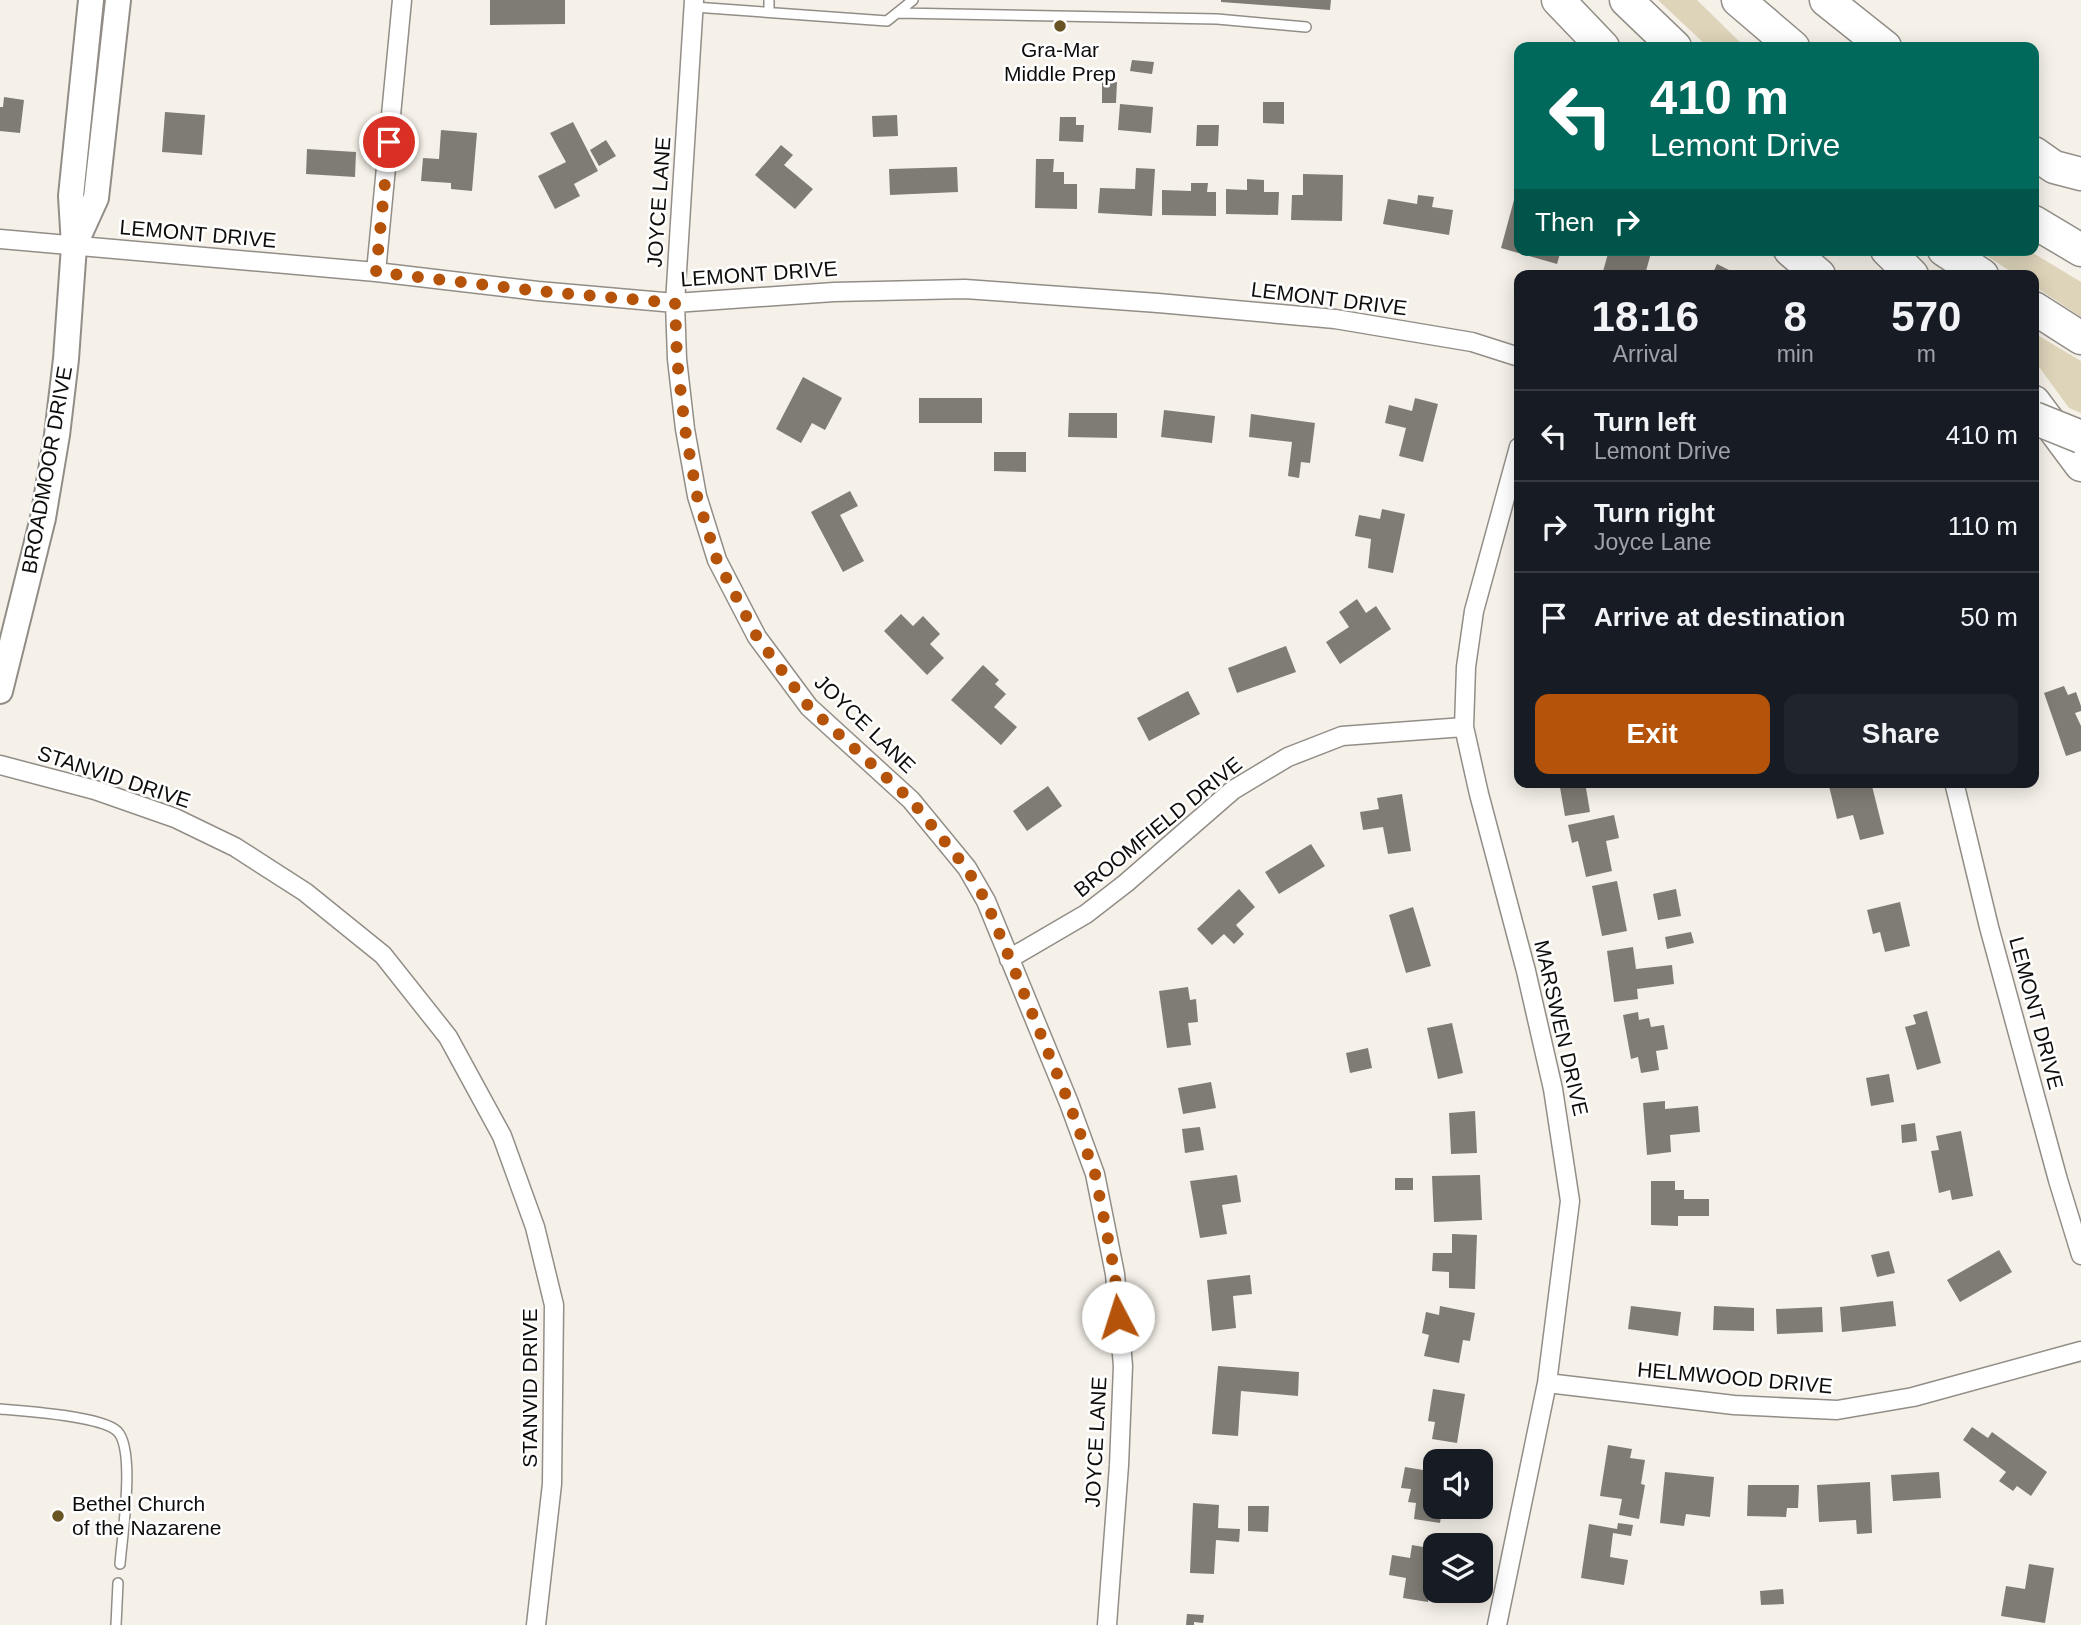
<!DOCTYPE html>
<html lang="en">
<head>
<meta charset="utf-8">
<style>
  body { margin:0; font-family:Helvetica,sans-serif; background:#20242c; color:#f1f3f6; height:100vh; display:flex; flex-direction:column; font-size:26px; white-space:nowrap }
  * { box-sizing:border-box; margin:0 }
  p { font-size:23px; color:#9ea1a6 }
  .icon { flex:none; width:38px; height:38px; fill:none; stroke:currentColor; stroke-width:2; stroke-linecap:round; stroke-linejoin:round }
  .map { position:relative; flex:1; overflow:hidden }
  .sheet { position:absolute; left:1514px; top:270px; width:525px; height:518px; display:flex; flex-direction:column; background:#171b24; border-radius:14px; box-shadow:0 4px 18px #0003 }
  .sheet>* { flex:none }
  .guide { position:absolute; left:1514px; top:42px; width:525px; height:214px; border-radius:14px; box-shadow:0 4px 18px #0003; background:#00695c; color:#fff; overflow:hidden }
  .tools { position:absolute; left:1423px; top:1449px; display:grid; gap:14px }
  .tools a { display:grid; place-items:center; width:70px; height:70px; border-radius:14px; background:#171b24; box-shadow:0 4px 18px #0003; font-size:35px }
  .pin { position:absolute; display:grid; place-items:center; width:60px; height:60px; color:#fff; margin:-30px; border:4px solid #fff; border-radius:50%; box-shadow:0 2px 7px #0007 }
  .me { position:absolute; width:77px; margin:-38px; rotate:355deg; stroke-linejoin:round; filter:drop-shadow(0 0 5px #0008) }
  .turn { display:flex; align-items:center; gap:24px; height:147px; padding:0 21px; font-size:32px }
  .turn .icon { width:91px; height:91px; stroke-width:2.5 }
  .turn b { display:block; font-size:49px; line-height:60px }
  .then { display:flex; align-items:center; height:66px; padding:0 21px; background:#0003; gap:14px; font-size:26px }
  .eta { display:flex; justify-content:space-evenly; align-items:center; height:119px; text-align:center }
  .eta b { font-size:42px; font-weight:700; line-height:49px }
  .primary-button { display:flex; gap:14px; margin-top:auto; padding:14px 21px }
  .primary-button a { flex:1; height:80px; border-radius:14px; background:#b45309; color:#fff; font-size:28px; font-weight:700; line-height:80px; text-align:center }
  .primary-button a+a { background:#20242c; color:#f1f3f6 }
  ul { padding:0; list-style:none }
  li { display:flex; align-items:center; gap:21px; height:91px; padding:0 21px; border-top:2px solid #363941 }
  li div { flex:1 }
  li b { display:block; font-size:26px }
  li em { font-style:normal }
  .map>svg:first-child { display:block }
  .green { fill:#ded4ba }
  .building { fill:#7f7c75 }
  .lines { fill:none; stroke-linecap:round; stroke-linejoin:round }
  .lane-casing { stroke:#928e87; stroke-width:12 }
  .street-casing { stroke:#928e87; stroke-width:21 }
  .secondary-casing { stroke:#928e87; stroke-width:28 }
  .highway-casing { stroke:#928e87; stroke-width:35 }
  .lane { stroke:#fff; stroke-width:9 }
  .street { stroke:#fff; stroke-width:18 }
  .secondary { stroke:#fff; stroke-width:24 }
  .highway { stroke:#fff; stroke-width:32 }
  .highway-bridge-casing { stroke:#928e87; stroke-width:35; stroke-linecap:butt }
  .highway-bridge { stroke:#fff; stroke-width:32 }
  .route { stroke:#b45309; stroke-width:12; stroke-dasharray:0 21.6 }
  .poi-dot { fill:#695524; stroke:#fff; stroke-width:2.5 }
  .labels { text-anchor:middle; stroke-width:5; stroke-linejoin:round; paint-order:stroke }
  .poi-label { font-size:21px; fill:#0f0d0b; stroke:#fff }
  .street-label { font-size:21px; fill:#0f0d0b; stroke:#fff }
</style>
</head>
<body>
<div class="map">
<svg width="2081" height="1625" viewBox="0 0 2081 1625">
  <rect width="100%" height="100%" fill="#f5f1e9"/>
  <path class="green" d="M1658 0H1697L1745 47H1708Z
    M1978 250H2028L2081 282V317L2034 286V275H2016Z
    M2034 333 2081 361V413L2069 408 2034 360Z"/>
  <path class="building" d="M490 0H565V24L490 25Z
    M1221 0H1331L1330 10 1221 2Z
    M1132 60 1154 62 1152 74 1130 71Z
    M1102 82H1117L1116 103H1102Z
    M4 97 24 100 20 133 0 131V107H3Z
    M1263 102H1284V124L1263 123Z
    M1120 104 1153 107 1151 133 1118 130Z
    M165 112 205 115 202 155 162 152Z
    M897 115 898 136 873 137 872 116Z
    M1060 117H1076V125H1084L1083 142 1059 141Z
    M573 122 598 171 574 184 580 196 555 209 538 176 566 162 550 133Z
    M1197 125H1219L1218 146H1196Z
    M441 130 477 133 472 191 451 189V183L421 181 423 158 439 159Z
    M606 140 616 156 599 166 590 150Z
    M781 145 793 155 784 165 813 189 795 209 755 175Z
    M307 149 356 152 355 177 306 174Z
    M1036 159H1054L1053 172H1064V184H1077V209L1035 208Z
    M957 167 958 192 890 195 889 169Z
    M1136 168 1155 169 1152 216 1098 213 1100 188 1135 189Z
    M1303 174 1343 175 1342 221 1291 220 1292 195H1303Z
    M1247 179 1264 180V192H1279L1278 215 1226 214V189L1247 190Z
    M1191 183H1208L1207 192H1216V216L1162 215V190L1191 191Z
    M1418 195 1434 197 1432 207 1453 210 1449 235 1383 224 1388 199 1417 204Z
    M1514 200 1519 202V250H1561L1557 264 1501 248Z
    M1609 250H1642L1651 253 1646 271 1658 275H1602Z
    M1717 264 1733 272 1731 275H1712Z
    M803 377 842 398 825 430 812 423 801 443 776 429Z
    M919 398H982V423H919Z
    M1415 398 1438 404 1423 462 1399 456 1406 428 1385 423 1389 405 1412 411Z
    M1164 410 1215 416 1212 443 1161 437Z
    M1069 413H1117V438L1068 437Z
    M1251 414 1315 423 1310 463 1301 462 1299 478 1288 476 1292 442 1249 437Z
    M994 452H1026V472L994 471Z
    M850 491 858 506 840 515 864 561 843 572 811 512Z
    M1382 509 1405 514 1393 573 1368 568 1371 539 1355 536 1359 515 1380 519Z
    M1357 599 1366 613 1376 606 1391 629 1340 664 1326 642 1349 627 1339 612Z
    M901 614 913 626 923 616 940 634 930 644 944 658 927 675 884 631Z
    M1286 646 1296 672 1237 693 1228 668Z
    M983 665 999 680 995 684 1006 694 994 707 1017 727 1001 745 951 700Z
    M2064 686 2068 695 2076 692 2081 706V711L2075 713 2081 726V751L2066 756 2044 693Z
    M1188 691 1200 714 1149 741 1137 718Z
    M1559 782H1585L1590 812 1565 816Z
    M1844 782H1871L1884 834 1860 840 1853 815 1837 819 1829 786Z
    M1048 786 1062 806 1027 831 1013 811Z
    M1402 794 1411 851 1388 854 1383 827 1363 830 1360 812 1379 809 1377 798Z
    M1614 815 1619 838 1606 841 1612 871 1586 877 1578 841 1572 843 1568 825Z
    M1311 844 1325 866 1279 894 1265 872Z
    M1617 881 1627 931 1602 936 1592 886Z
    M1239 889 1255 907 1236 925 1244 934 1234 944 1224 934 1212 945 1197 929Z
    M1676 889 1681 916 1658 920 1653 894Z
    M1900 902 1910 946 1885 952 1880 932 1873 934 1867 910Z
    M1413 907 1431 966 1406 973 1389 915Z
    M1691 932 1694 943 1667 949 1665 937Z
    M1633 947 1636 969 1672 965 1674 984 1637 989 1638 999 1614 1002 1607 951Z
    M1188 987 1190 1000 1196 999 1198 1022 1188 1023 1191 1045 1167 1048 1159 991Z
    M1927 1011 1941 1063 1917 1070 1905 1027 1916 1024 1913 1015Z
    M1638 1012 1639 1020 1649 1018 1651 1027 1664 1025 1668 1049 1656 1051 1659 1070 1641 1073 1638 1057 1631 1059 1623 1015Z
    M1452 1023 1463 1073 1438 1079 1427 1028Z
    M1368 1048 1372 1068 1350 1073 1346 1053Z
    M1889 1074 1894 1102 1871 1106 1866 1078Z
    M1211 1082 1216 1108 1183 1114 1178 1088Z
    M1665 1101V1109L1698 1106 1700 1132 1670 1135 1671 1152 1647 1155 1643 1103Z
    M1475 1111 1477 1153 1451 1154 1449 1113Z
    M1915 1123 1917 1141 1902 1143 1901 1125Z
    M1200 1127 1204 1150 1185 1153 1182 1129Z
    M1961 1131 1973 1196 1952 1200 1950 1190 1939 1193 1931 1151 1939 1150 1936 1136Z
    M1237 1175 1241 1202 1222 1205 1227 1234 1200 1238 1190 1181Z
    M1480 1175 1482 1220 1434 1222 1432 1176Z
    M1395 1178H1413V1190H1395Z
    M1651 1181H1675V1190H1684V1199H1709V1216H1678V1226L1651 1225Z
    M1452 1234 1477 1235 1475 1289 1449 1288V1272L1432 1271 1433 1253H1452Z
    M1999 1250 2012 1272 1960 1302 1947 1280Z
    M1889 1251 1895 1273 1877 1277 1871 1255Z
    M1250 1275 1252 1294 1233 1296 1236 1328 1212 1331 1207 1280Z
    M1893 1301 1896 1326 1842 1332 1840 1307Z
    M1440 1306 1475 1313 1470 1341 1463 1340 1459 1363 1424 1356 1429 1335 1422 1333 1426 1312 1439 1315Z
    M1631 1306 1681 1312 1678 1336 1628 1329Z
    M1714 1306 1754 1308V1331L1713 1330Z
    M1822 1307 1823 1332 1777 1334 1776 1309Z
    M1218 1366 1299 1372 1298 1396 1241 1391 1238 1436 1212 1434Z
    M1433 1389 1465 1394 1457 1443 1432 1439 1435 1422 1428 1421Z
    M1972 1427 1988 1438 1992 1432 2047 1472 2031 1496 2017 1486 2013 1491 1999 1481 2006 1472 1963 1440Z
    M1608 1445 1632 1449 1630 1458 1645 1460 1641 1484 1645 1485 1639 1519 1619 1515 1622 1499 1600 1496Z
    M1405 1467 1435 1472V1507H1451L1450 1512 1442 1510 1440 1523 1414 1519 1416 1503 1408 1502 1411 1489 1401 1488Z
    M1665 1472 1714 1477 1710 1517 1686 1514 1684 1526 1660 1523Z
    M1939 1472 1941 1498 1893 1501 1891 1475Z
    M1870 1482 1872 1533 1857 1534 1856 1520 1819 1522 1817 1485Z
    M1748 1485H1799L1798 1508H1787L1786 1517 1747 1516Z
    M1193 1503 1219 1505 1218 1528 1240 1529 1239 1542 1216 1540 1214 1574 1190 1573Z
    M1248 1506H1269L1268 1532 1248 1531Z
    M1618 1523 1633 1525 1631 1536 1613 1533 1610 1557 1628 1560 1624 1585 1581 1578 1589 1524 1617 1529Z
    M1412 1545 1435 1549 1428 1602 1403 1598 1406 1578 1389 1575 1392 1555 1410 1558Z
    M2029 1564 2054 1568 2045 1623 2001 1616 2006 1586 2025 1589Z
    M1783 1589 1784 1604 1761 1605 1760 1591Z
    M1187 1614 1204 1615 1203 1623 1194 1622V1625H1186Z"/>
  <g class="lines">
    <g class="lane-casing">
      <path id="lane" d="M694 7 887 21 913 0
        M769 12V0
        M898 13 1217 19 1306 27
        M0 1409C25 1411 100 1416 117 1431 136 1449 122 1537 120 1564
        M116 1625 118 1583"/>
    </g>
    <g class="street-casing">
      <path id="street" d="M694 0 675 303 677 359 685 429 697 496 717 560 757 637 809 707 911 800 967 868 986 901 1069 1103 1095 1174 1115 1274 1123 1366 1119 1465 1107 1625
        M0 239 376 272 538 291 675 303 834 292 965 289 1158 303 1335 319 1472 342 1519 357
        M376 272 402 0
        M0 765 95 790 175 818 235 847 305 892 383 955 448 1037 502 1136 535 1227 554 1305 552 1484 536 1625
        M1954 782 1989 927 2058 1180 2081 1255
        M1009 959 1086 914 1126 883 1233 790 1288 757 1342 736 1464 727
        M1547 1383 1734 1405 1837 1410 1913 1397 2081 1351
        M1497 1625 1547 1383 1570 1201 1553 1089 1526 971 1479 794 1464 727 1466 667 1474 611 1519 447"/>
    </g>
    <g class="secondary-casing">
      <path id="secondary" d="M76 242 96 198 118 0
        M0 691 43 518 57 435 66 359 74 246 71 196 91 0"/>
    </g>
    <g class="highway-casing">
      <path id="highway" d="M1558 0 1603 47
        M1626 0 1675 47
        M1738 0 1793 47
        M1826 0 1885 47
        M2034 153 2054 167 2081 174
        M2034 222 2081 250
        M1790 250 1819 275
        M1887 250 1912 275
        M1944 250 1982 275
        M2034 308 2081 338
        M2034 402 2081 465"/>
    </g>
    <use href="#lane" class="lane"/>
    <use href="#street" class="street"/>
    <use href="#secondary" class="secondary"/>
    <use href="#highway" class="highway"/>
    <g class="highway-bridge-casing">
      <path id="highway-bridge" d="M2034 418 2081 437"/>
    </g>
    <use href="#highway-bridge" class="highway-bridge"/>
  </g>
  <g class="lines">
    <path class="route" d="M389 142 376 272 538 291 675 303 677 359 685 429 697 496 717 560 757 637 809 707 911 800 967 869 986 901 1069 1103 1095 1174 1115 1274 1118 1317"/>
  </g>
  <g class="poi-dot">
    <circle cx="1060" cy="26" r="7"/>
    <circle cx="58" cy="1516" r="7"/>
  </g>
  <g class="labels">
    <g class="poi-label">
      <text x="1060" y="57">Gra-Mar<tspan x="1060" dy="24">Middle Prep</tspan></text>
      <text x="72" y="1511" text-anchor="start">Bethel Church<tspan x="72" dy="24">of the Nazarene</tspan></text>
    </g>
    <g class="street-label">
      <text transform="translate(659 202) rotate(-86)" y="7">JOYCE LANE</text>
      <text transform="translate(198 234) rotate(5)" y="7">LEMONT DRIVE</text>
      <text transform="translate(759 274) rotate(-4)" y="7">LEMONT DRIVE</text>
      <text transform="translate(1329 299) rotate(7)" y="7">LEMONT DRIVE</text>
      <text transform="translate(47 470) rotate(-80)" y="7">BROADMOOR DRIVE</text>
      <text transform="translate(865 724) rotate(44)" y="7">JOYCE LANE</text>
      <text transform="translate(114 777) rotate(18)" y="7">STANVID DRIVE</text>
      <text transform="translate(1158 827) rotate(-39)" y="7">BROOMFIELD DRIVE</text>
      <text transform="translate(2036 1013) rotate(75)" y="7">LEMONT DRIVE</text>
      <text transform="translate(1561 1028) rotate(77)" y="7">MARSWEN DRIVE</text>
      <text transform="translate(1735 1378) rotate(5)" y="7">HELMWOOD DRIVE</text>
      <text transform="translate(530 1388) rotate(-90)" y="7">STANVID DRIVE</text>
      <text transform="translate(1096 1442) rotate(-87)" y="7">JOYCE LANE</text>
    </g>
  </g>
</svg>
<div class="tools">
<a><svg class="icon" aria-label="sound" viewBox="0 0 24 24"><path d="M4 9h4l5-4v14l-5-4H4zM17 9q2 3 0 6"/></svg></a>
<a><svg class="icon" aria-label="layers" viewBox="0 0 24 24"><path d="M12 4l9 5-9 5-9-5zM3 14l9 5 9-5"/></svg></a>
</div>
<div class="pin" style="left:389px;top:142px;background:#d93025"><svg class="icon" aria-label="arrive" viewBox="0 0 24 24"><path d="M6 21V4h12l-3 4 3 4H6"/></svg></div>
<svg class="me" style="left:1118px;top:1317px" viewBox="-20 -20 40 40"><circle r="19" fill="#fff"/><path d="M0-13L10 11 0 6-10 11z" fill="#b45309"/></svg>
<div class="guide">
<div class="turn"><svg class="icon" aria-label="left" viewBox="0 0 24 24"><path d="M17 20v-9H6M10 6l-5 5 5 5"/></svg><div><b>410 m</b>Lemont Drive</div></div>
<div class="then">Then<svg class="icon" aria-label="right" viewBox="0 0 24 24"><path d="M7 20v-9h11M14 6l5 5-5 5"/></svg></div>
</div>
<section class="sheet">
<div class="eta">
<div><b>18:16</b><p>Arrival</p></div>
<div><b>8</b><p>min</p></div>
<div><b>570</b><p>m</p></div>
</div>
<ul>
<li><svg class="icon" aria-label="left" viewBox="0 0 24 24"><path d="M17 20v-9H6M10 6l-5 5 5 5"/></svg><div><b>Turn left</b><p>Lemont Drive</p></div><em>410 m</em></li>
<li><svg class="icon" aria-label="right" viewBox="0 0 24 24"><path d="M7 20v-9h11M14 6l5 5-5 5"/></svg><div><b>Turn right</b><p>Joyce Lane</p></div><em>110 m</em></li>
<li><svg class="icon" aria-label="arrive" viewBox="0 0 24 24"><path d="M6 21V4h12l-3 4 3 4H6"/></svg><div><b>Arrive at destination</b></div><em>50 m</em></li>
</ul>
<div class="primary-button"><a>Exit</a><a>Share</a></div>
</section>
</div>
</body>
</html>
